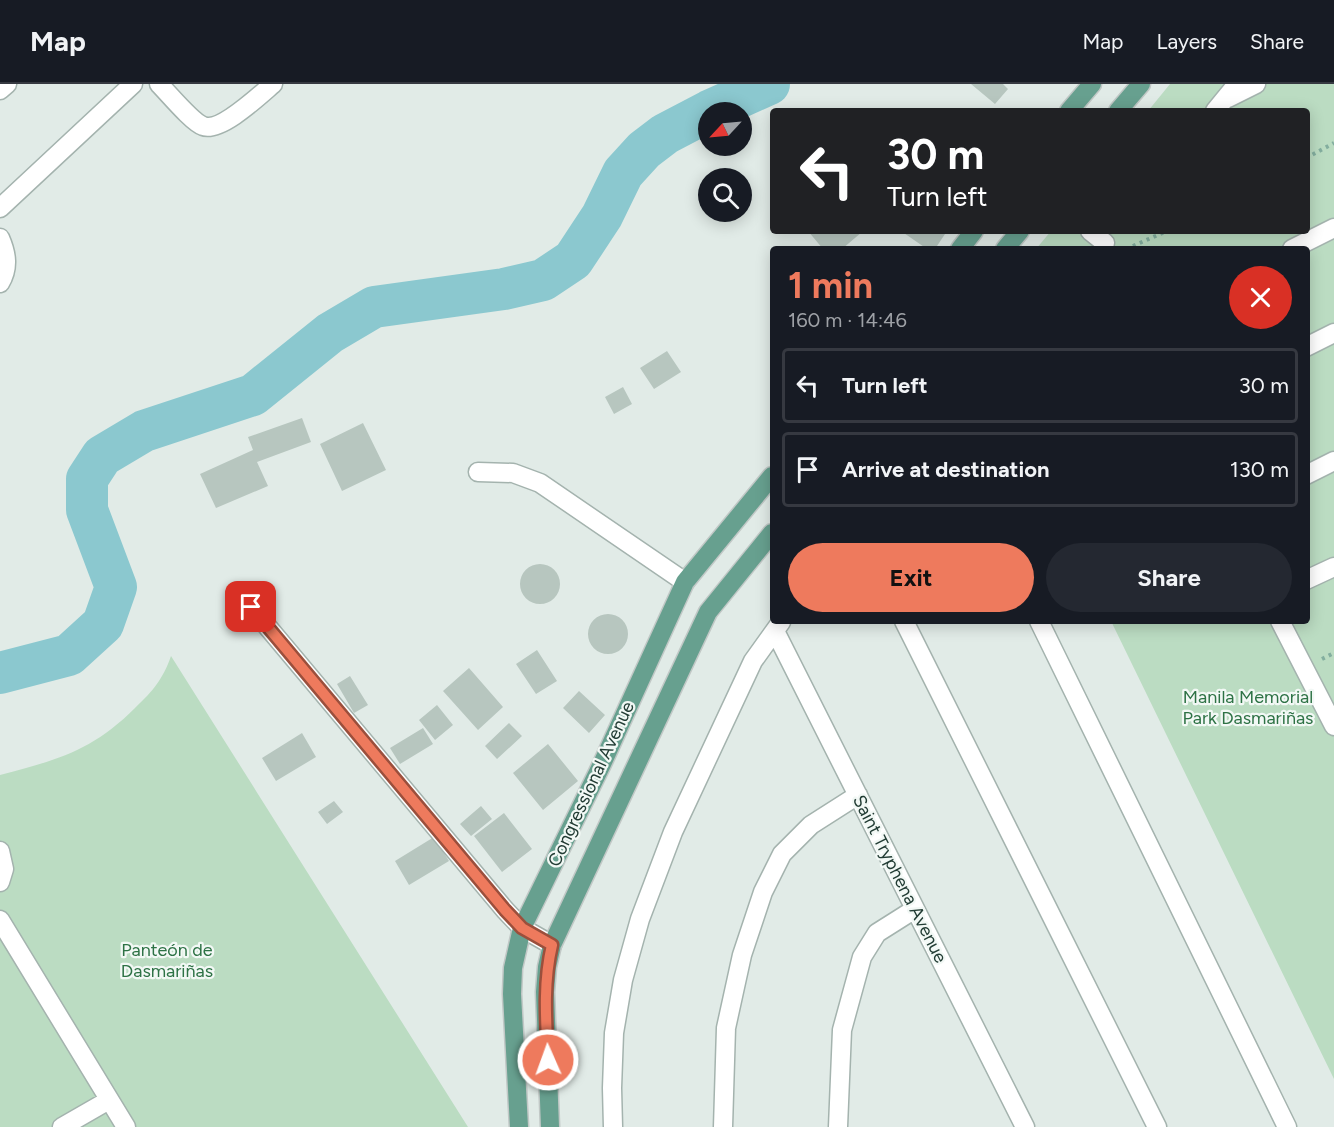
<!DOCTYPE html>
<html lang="en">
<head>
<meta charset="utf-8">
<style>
  body { margin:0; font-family:Figtree,sans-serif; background:#242831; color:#f1f3f6; height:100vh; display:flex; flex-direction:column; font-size:22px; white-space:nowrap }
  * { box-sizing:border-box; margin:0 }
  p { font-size:20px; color:#9ea1a6 }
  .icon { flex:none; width:33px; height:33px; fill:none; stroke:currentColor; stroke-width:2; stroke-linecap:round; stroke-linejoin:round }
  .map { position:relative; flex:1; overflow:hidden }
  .drawer { position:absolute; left:770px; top:162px; width:540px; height:378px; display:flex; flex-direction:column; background:#171b24; border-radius:6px; box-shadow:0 3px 15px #0003 }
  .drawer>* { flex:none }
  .top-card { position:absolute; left:770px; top:24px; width:540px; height:126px; border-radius:6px; box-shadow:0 3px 15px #0003; background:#202124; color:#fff; overflow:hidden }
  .needle { width:39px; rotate:244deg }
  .controls { position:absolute; left:698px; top:18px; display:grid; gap:12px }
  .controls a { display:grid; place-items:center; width:54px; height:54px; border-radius:50%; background:#171b24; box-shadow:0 3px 15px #0003; font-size:30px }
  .pin { position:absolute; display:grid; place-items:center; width:51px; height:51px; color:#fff; margin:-26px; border-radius:12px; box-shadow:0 3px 9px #0006 }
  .me { position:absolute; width:66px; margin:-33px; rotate:358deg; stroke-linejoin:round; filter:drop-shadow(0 0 4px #0008) }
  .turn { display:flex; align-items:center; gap:21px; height:126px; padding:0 18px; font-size:27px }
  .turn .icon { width:78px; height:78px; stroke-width:2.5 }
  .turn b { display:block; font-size:42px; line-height:51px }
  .round { display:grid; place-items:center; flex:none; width:63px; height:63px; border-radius:32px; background:#242831 }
  .headline { display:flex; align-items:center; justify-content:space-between; height:102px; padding:0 18px }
  h1 { font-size:36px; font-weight:700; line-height:45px; color:#ee7a5d }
  .cta { display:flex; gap:12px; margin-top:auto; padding:12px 18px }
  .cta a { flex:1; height:69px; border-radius:36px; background:#ee7a5d; color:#111; font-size:24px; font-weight:700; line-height:69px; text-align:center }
  .cta a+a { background:#242831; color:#f1f3f6 }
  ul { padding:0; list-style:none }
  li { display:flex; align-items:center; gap:18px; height:75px; margin:0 12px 9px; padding:0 6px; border:3px solid #363941; border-radius:6px }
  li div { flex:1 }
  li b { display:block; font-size:22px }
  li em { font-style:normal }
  header { display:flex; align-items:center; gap:36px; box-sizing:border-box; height:84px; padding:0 30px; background:#171b24; border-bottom:2px solid #363941 }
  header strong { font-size:28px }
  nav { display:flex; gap:33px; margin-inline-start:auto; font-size:21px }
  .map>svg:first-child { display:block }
  .green { fill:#bbdcc2 }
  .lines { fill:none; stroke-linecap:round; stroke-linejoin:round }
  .river { stroke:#8bc8cf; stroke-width:42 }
  .building { fill:#b7c6bf }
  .minor-casing { stroke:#a4b3ae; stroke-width:21 }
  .major-casing { stroke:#c1c8c6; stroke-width:21 }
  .path { stroke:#83ae9f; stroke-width:4; stroke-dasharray:3 4.5; stroke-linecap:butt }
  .minor { stroke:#fff; stroke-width:18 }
  .major { stroke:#67a08f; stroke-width:18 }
  .route-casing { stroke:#9b4f3c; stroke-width:15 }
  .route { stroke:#ee7a5d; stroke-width:10 }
  .labels { text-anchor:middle; stroke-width:4.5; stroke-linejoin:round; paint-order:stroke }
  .park-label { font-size:18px; fill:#2d7245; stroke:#f2f8f5 }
  .street-label { font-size:18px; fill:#223c34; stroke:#f2f8f5 }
</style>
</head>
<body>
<header>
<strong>Map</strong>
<nav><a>Map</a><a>Layers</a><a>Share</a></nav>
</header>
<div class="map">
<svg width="1334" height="1043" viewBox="0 0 1334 1043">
  <rect width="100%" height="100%" fill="#e1ebe7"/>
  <path class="green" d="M1170 0H1334V995L1111 537H1306V165H1036L1051 147H1306V27H1148Z
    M171 572 468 1043H0V691C57 676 92 667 135 624 153 607 163 595 171 572Z"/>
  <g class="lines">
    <path class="river" d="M0 589 69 571 103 540 116 503 87 426V395L102 372 144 347 253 311 330 249 374 223 504 205 543 196 573 176 602 132 623 89 644 66 665 50 709 27 769 0"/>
  </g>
  <path class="building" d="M971 0H1003L1008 5 995 20Z
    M808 147H861L862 148 842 165H823Z
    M901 147H947L935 165H927Z
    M667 267 681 288 654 305 640 284Z
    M623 303 632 320 614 330 605 313Z
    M302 334 311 358 257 378 268 402 216 424 200 390 253 366 248 353Z
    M363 339 386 386 342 407 320 360Z
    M520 500a20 20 0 1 1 40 0a20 20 0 1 1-40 0Z
    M588 550a20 20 0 1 1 40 0a20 20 0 1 1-40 0Z
    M537 566 557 597 536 610 516 580Z
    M469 584 503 623 478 646 443 607Z
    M350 592 368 621 354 629 337 600Z
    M579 607 605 631 589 649 563 624Z
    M437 621 453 641 435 656 419 636Z
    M509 639 522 652 497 675 485 662Z
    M423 644 433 660 400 680 390 664Z
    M302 649 316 673 276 697 262 674Z
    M548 660 578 697 543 726 513 689Z
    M334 717 343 728 327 740 318 728Z
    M481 722 492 735 471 752 460 740Z
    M504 729 532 765 502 788 474 752Z
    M434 753 449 777 409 801 395 777Z"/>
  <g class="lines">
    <g class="minor-casing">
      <path id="minor" d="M159 0C169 10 192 38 203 42 220 49 260 11 273 0
        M0 6 7 0
        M1228 14 1256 0
        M1215 27 1237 0
        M0 124 133 0
        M1090 147 1105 159
        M0 154C7 170 9 184 0 199
        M1292 165 1334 144
        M1306 263 1334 249
        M478 388 513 389 540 399 685 498
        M1306 391 1334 377
        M1306 496 1334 483
        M251 523 505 826 522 844 552 861
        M904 537 1157 1043
        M1039 537 1287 1043
        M1280 537 1334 642
        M775 547 1025 1043
        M0 767 4 785 0 798
        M0 836 126 1043
        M62 1043 109 1016
        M613 1043 612 1004 614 949 623 896 640 835 673 748 753 577 781 538
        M723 1043 726 944 742 871 763 808 782 770 811 741 858 711
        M838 1043 842 946 862 873 877 849 915 825"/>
    </g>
    <g class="major-casing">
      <path id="major" d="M1069 27 1092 0
        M1118 27 1141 0
        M960 165 974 147
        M1005 165 1020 147
        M519 1043 512 910 513 884 522 844 602 680 685 498 772 392
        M550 1043 545 908 547 883 552 861 708 528 772 449"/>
    </g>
    <path class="path" d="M1306 74 1334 59
      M1126 165 1167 147
      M1322 575 1334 569"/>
    <use href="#minor" class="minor"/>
    <use href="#major" class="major"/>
  </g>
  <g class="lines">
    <g class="route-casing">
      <path id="route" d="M251 523 505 826 522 844 552 861C543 899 546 937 548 976"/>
    </g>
    <use href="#route" class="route"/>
  </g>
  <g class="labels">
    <g class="park-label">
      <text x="1248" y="619">Manila Memorial<tspan x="1248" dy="21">Park Dasmariñas</tspan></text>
      <text x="167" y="872">Panteón de<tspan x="167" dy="21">Dasmariñas</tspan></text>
    </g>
    <g class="street-label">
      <text transform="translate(591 700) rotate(-65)" y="6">Congressional Avenue</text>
      <text transform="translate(900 795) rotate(63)" y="6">Saint Tryphena Avenue</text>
    </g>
  </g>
</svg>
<div class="controls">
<a><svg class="needle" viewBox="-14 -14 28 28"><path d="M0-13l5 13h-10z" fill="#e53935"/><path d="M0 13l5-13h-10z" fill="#9ea1a6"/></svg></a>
<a><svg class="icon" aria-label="search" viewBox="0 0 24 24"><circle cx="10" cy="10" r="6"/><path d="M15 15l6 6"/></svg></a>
</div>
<div class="pin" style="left:251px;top:523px;background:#d93025"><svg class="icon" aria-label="arrive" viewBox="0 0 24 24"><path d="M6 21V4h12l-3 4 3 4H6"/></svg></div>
<svg class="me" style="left:548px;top:976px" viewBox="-20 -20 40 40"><circle r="17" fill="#ee7a5d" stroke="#fff" stroke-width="3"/><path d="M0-11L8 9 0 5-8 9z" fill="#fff"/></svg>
<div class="top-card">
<div class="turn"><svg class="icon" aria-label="left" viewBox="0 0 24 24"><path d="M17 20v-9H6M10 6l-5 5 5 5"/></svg><div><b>30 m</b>Turn left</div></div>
</div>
<section class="drawer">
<div class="headline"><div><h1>1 min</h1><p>160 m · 14:46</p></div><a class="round" style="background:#d93025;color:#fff"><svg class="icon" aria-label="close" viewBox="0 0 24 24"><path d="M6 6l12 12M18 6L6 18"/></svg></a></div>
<ul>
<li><svg class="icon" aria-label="left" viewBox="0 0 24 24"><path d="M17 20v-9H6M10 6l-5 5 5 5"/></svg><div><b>Turn left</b></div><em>30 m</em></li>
<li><svg class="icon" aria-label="arrive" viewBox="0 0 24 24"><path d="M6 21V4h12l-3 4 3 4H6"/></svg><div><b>Arrive at destination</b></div><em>130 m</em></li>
</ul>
<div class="cta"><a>Exit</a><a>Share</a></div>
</section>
</div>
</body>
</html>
